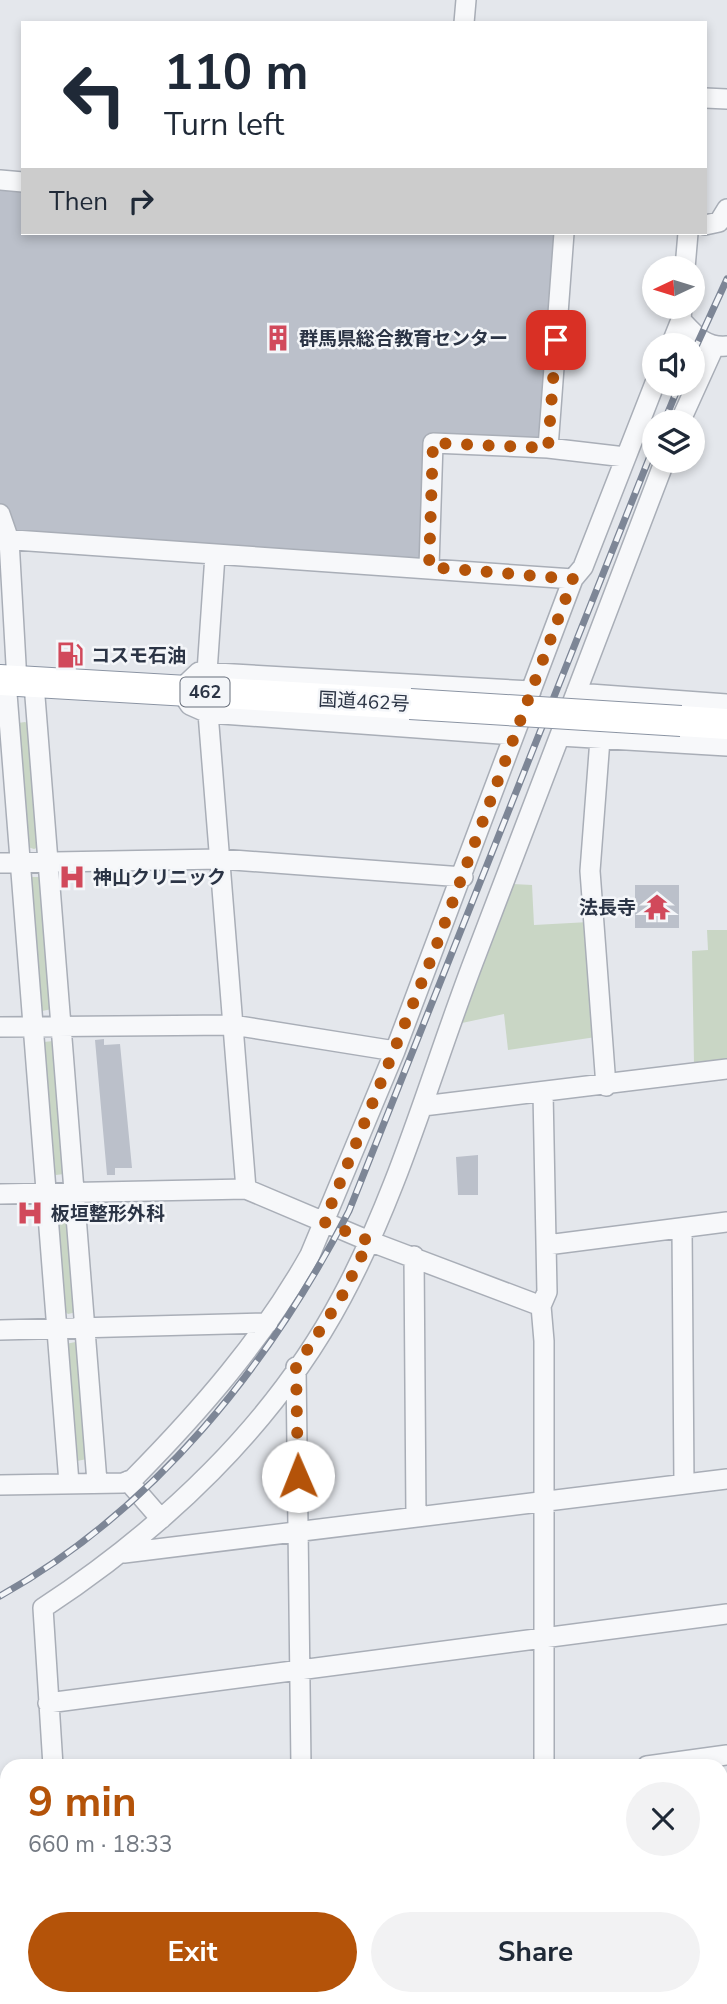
<!DOCTYPE html>
<html lang="en">
<head>
<meta charset="utf-8">
<style>
  body { margin:0; font-family:"Nunito Sans","Noto Sans JP",sans-serif; background:#f2f2f3; color:#1f2937; height:100vh; display:flex; flex-direction:column; font-size:26px; white-space:nowrap }
  * { box-sizing:border-box; margin:0 }
  p { font-size:23px; color:#747a83 }
  .icon { flex:none; width:38px; height:38px; fill:none; stroke:currentColor; stroke-width:2; stroke-linecap:round; stroke-linejoin:round }
  .map { position:relative; flex:1; overflow:hidden }
  .panel { position:absolute; left:0px; top:1759px; width:728px; height:247px; display:flex; flex-direction:column; background:#fff; border-radius:21px 21px 0 0; box-shadow:0 4px 10px #0003 }
  .panel>* { flex:none }
  .hud { position:absolute; left:21px; top:21px; width:686px; height:214px; border-radius:0px; box-shadow:0 4px 10px #0003; background:#fff; color:#1f2937; overflow:hidden }
  .needle { width:46px; rotate:266deg }
  .tools { position:absolute; left:642px; top:256px; display:grid; gap:14px }
  .tools a { display:grid; place-items:center; width:63px; height:63px; border-radius:50%; background:#fff; box-shadow:0 4px 10px #0003; font-size:35px }
  .pin { position:absolute; display:grid; place-items:center; width:60px; height:60px; color:#fff; margin:-30px; border-radius:14px; box-shadow:0 4px 10px #0006 }
  .me { position:absolute; width:77px; margin:-38px; rotate:359deg; stroke-linejoin:round; filter:drop-shadow(0 0 5px #0008) }
  .turn { display:flex; align-items:center; gap:24px; height:147px; padding:0 28px; font-size:32px }
  .turn .icon { width:91px; height:91px; stroke-width:2.5 }
  .turn b { display:block; font-size:49px; line-height:60px }
  .then { display:flex; align-items:center; height:66px; padding:0 28px; background:#0003; gap:14px; font-size:26px }
  .round { display:grid; place-items:center; flex:none; width:74px; height:74px; border-radius:37px; background:#f2f2f3 }
  .headline { display:flex; align-items:center; justify-content:space-between; height:119px; padding:0 28px }
  h1 { font-size:42px; font-weight:700; line-height:52px; color:#b45309 }
  .action { display:flex; gap:14px; margin-top:auto; padding:14px 28px }
  .action a { flex:1; height:80px; border-radius:42px; background:#b45309; color:#fff; font-size:28px; font-weight:700; line-height:80px; text-align:center }
  .action a+a { background:#f2f2f3; color:#1f2937 }
  .map>svg:first-child { display:block }
  .green { fill:#c9d6c5 }
  .building { fill:#bbc0ca }
  .lines { fill:none; stroke-linecap:round; stroke-linejoin:round }
  .minor-casing { stroke:#a9aeb7; stroke-width:22 }
  .highway-casing { stroke:#8b94a3; stroke-width:32 }
  .minor { stroke:#f7f8fa; stroke-width:19 }
  .highway { stroke:#fff; stroke-width:30 }
  .rail-casing { stroke:#7d8696; stroke-width:7 }
  .rail { stroke:#f4f6f9; stroke-width:4.5; stroke-dasharray:13; stroke-linecap:butt }
  .highway-bridge-casing { stroke:#8b94a3; stroke-width:32; stroke-linecap:butt }
  .highway-bridge { stroke:#fff; stroke-width:30 }
  .route { stroke:#b45309; stroke-width:12; stroke-dasharray:0 21.6 }
  .labels { text-anchor:middle; stroke-width:5; stroke-linejoin:round; paint-order:stroke }
  .shield { fill:#f4f6f9; stroke:#676e7b; stroke-width:2 }
  .shield-label { font-size:18px; font-weight:bold; fill:#2b3445 }
  .poi-label { font-size:19px; font-weight:bold; fill:#2b3445; stroke:#f4f6f9; text-anchor:start }
  .street-label { font-size:19px; fill:#2b3445; stroke:#f4f6f9 }
</style>
</head>
<body>
<div class="map">
<svg width="727" height="2004" viewBox="0 0 727 2004">
  <rect width="100%" height="100%" fill="#e4e7ec"/>
  <path class="green" d="M25 722 31 725 39 847 34 849 28 847 18 723Z
    M32 877H41L52 1009 42 1011 38 1005 29 882Z
    M513 884 532 885 534 925 589 922 596 1037 508 1050 504 1014 462 1023Z
    M707 930H727V1060L694 1064 692 951 708 950Z
    M53 1041 64 1174 56 1175 50 1170 44 1042Z
    M70 1212 77 1312 68 1314 62 1309 54 1220 58 1214Z
    M80 1341 87 1459 77 1461 66 1344Z"/>
  <path class="building" d="M0 180 23 182V233H564L548 448 433 443 429 567 9 540 0 512Z
    M635 885H679V928H635Z
    M104 1039V1045L120 1044 132 1168H115V1175H107L95 1040Z
    M478 1155V1195H458L456 1157Z"/>
  <g class="lines">
    <g class="minor-casing">
      <path id="minor" d="M464 23 466 0
        M705 98 727 99
        M0 180 23 182
        M705 225 719 222 727 209
        M685 268 688 233
        M681 320C695 335 705 348 727 346
        M671 345 681 320 682 306
        M680 422 714 347
        M548 448 564 233
        M0 514 9 540 17 682
        M0 539 573 579
        M429 567 433 443 548 448 625 457
        M207 672 215 555
        M6 681 69 1483
        M34 684 97 1482
        M576 693 727 704
        M208 713 246 1189
        M514 735 208 713 190 705 180 690 199 672 531 691
        M560 736 727 746
        M600 739 590 871 606 1086
        M0 863 220 859 463 877
        M0 1027 233 1025 395 1051
        M543 1092 547 1292 541 1306 544 1341V1766
        M423 1106 727 1069
        M0 1194 246 1189 369 1241 541 1306
        M682 1228 684 1484
        M547 1245 727 1222
        M414 1256 416 1517
        M0 1330 268 1323
        M296 1367 301 1766
        M128 1481 161 1519
        M0 1485 123 1483 133 1479C200 1411 263 1339 310 1255L395 1051 573 579 583 567 655 383
        M124 1553 727 1479
        M48 1703 727 1614
        M53 1766 43 1608C162 1530 274 1425 342 1297 400 1189 432 1069 476 955 539 790 602 625 665 460
        M647 1766 727 1755
        M0 1850 7 1849
        M721 1946 727 1945
        M72 1998 73 2004
        M318 1998V2004
        M546 1998V2004
        M0 2002 39 1998"/>
    </g>
    <g class="highway-casing">
      <path id="highway" d="M0 680 410 704
        M681 721 727 724"/>
    </g>
    <use href="#minor" class="minor"/>
    <use href="#highway" class="highway"/>
    <g class="rail-casing">
      <path id="rail" d="M693 353 727 279
        M664 422 680 383
        M0 1596C154 1510 269 1366 349 1211L654 446"/>
    </g>
    <use href="#rail" class="rail"/>
    <g class="highway-bridge-casing">
      <path id="highway-bridge" d="M410 704 681 721"/>
    </g>
    <use href="#highway-bridge" class="highway-bridge"/>
  </g>
  <g class="lines">
    <path class="route" d="M298 1476 296 1367 341 1298 369 1241 324 1222 434 952 573 579 429 567 433 443 548 448 556 340"/>
  </g>
  <defs>
    <g id="building-bare" transform="scale(2.1)"><path d="M-4-6H4V6H1V3H-1V6H-4ZM-2.5-4.3h1.7v1.8h-1.7ZM.8-4.3h1.7v1.8H.8ZM-2.5-1h1.7V.8h-1.7ZM.8-1h1.7V.8H.8Z" fill="#d1495b" stroke="#f4f6f9" stroke-width="2.5" paint-order="stroke"/></g>
    <g id="fuel-bare" transform="scale(2.1)"><path d="M-5.5-6h7V0h2V4h1.3V-2.5L3-4.5l.8-.8L6-3V5H2.5V1h-1V6h-7ZM-4.2-4.7v3.2H.2V-4.7Z" fill="#d1495b" stroke="#f4f6f9" stroke-width="2.5" paint-order="stroke"/></g>
    <g id="hospital-bare" transform="scale(2.1)"><path d="M-5-5h3v3.5h4V-5h3V5h-3V1.5h-4V5h-3Z" fill="#d1495b" stroke="#f4f6f9" stroke-width="2.5" paint-order="stroke"/></g>
    <g id="temple-bare" transform="scale(2.1)"><path d="M0-6L5-2H3V0L6.5 2.5H4V6H1.5V3h-3V6H-4V2.5H-6.5L-3 0V-2H-5Z" fill="#d1495b" stroke="#f4f6f9" stroke-width="2.5" paint-order="stroke"/></g>
  </defs>
  <g fill-rule="evenodd">
    <use href="#building-bare" x="278" y="338"/>
    <use href="#fuel-bare" x="70" y="655"/>
    <use href="#hospital-bare" x="72" y="877"/>
    <use href="#temple-bare" x="657" y="907"/>
    <use href="#hospital-bare" x="30" y="1213"/>
  </g>
  <g class="labels">
    <rect class="shield" x="180.5" y="677.5" width="49" height="29" rx="5"/>
    <g class="shield-label">
      <text x="205" y="698">462</text>
    </g>
    <g class="poi-label">
      <text x="299" y="345">群馬県総合教育センター</text>
      <text x="91" y="662">コスモ石油</text>
      <text x="93" y="884">神山クリニック</text>
      <text x="636" y="914" text-anchor="end">法長寺</text>
      <text x="51" y="1220">板垣整形外科</text>
    </g>
    <g class="street-label">
      <text transform="translate(364 701) rotate(3)" y="7">国道462号</text>
    </g>
  </g>
</svg>
<div class="tools">
<a><svg class="needle" viewBox="-14 -14 28 28"><path d="M0-13l5 13h-10z" fill="#e53935"/><path d="M0 13l5-13h-10z" fill="#747a83"/></svg></a>
<a><svg class="icon" aria-label="sound" viewBox="0 0 24 24"><path d="M4 9h4l5-4v14l-5-4H4zM17 9q2 3 0 6"/></svg></a>
<a><svg class="icon" aria-label="layers" viewBox="0 0 24 24"><path d="M12 4l9 5-9 5-9-5zM3 14l9 5 9-5"/></svg></a>
</div>
<div class="pin" style="left:556px;top:340px;background:#d93025"><svg class="icon" aria-label="arrive" viewBox="0 0 24 24"><path d="M6 21V4h12l-3 4 3 4H6"/></svg></div>
<svg class="me" style="left:298px;top:1476px" viewBox="-20 -20 40 40"><circle r="19" fill="#fff"/><path d="M0-13L10 11 0 6-10 11z" fill="#b45309"/></svg>
<div class="hud">
<div class="turn"><svg class="icon" aria-label="left" viewBox="0 0 24 24"><path d="M17 20v-9H6M10 6l-5 5 5 5"/></svg><div><b>110 m</b>Turn left</div></div>
<div class="then">Then<svg class="icon" aria-label="right" viewBox="0 0 24 24"><path d="M7 20v-9h11M14 6l5 5-5 5"/></svg></div>
</div>
<section class="panel">
<div class="headline"><div><h1>9 min</h1><p>660 m · 18:33</p></div><a class="round"><svg class="icon" aria-label="close" viewBox="0 0 24 24"><path d="M6 6l12 12M18 6L6 18"/></svg></a></div>
<div class="action"><a>Exit</a><a>Share</a></div>
</section>
</div>
</body>
</html>
